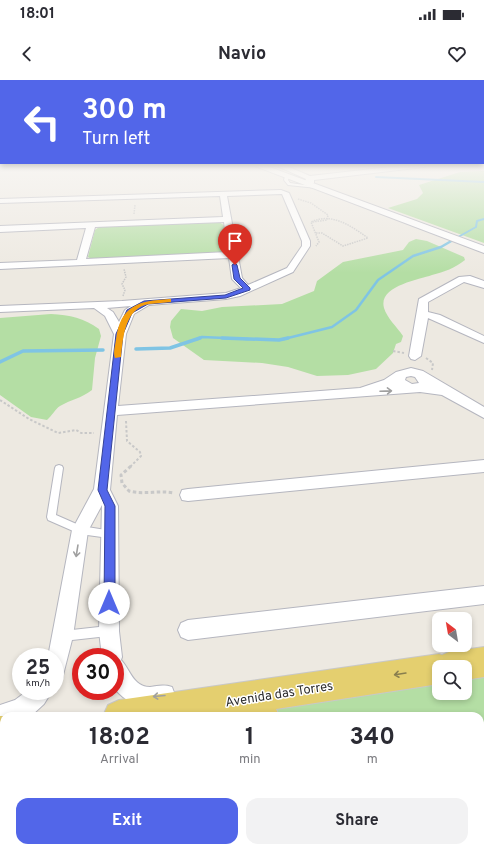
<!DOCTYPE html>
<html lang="en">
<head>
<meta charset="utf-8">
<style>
  body { margin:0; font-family:Overpass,sans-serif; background:#f2f2f3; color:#2b2b33; height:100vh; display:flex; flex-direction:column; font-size:15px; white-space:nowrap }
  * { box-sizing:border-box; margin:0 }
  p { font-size:13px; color:#7c7c81 }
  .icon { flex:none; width:22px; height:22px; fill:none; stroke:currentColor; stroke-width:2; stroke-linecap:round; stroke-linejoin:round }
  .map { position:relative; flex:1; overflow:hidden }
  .drawer { position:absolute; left:0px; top:632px; width:484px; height:140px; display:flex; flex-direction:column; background:#fff; border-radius:12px 12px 0 0; box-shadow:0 2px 6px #0003 }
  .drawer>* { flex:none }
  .guide { position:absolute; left:0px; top:0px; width:484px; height:84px; box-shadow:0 2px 6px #0003; background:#5266e9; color:#fff; overflow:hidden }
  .needle { width:26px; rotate:329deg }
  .fabs { position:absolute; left:432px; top:532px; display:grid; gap:8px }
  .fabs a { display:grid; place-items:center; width:40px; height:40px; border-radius:8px; background:#fff; box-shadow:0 2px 6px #0003; font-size:20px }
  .speed { position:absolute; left:12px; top:568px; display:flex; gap:8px; font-size:20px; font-weight:700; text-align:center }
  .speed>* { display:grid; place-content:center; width:52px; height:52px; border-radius:50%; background:#fff; box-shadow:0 2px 6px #0003; line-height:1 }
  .speed small { font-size:10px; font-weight:400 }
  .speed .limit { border:6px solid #d22; background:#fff; color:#111 }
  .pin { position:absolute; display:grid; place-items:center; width:34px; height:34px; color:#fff; margin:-41px -17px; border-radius:50% 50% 50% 0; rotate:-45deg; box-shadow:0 0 4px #0007 }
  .pin .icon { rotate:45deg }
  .me { position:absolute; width:44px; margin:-22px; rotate:0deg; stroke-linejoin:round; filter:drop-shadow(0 0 3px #0008) }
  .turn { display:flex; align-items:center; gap:14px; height:84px; padding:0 16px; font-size:18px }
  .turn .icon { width:52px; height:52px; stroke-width:2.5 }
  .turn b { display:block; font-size:28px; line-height:34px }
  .eta { display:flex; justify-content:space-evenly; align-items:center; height:68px; text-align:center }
  .eta b { font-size:24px; font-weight:700; line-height:28px }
  .button { display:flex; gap:8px; margin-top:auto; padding:8px 16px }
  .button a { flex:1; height:46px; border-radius:12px; background:#5266e9; color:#fff; font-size:16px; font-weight:700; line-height:46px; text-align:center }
  .button a+a { background:#f2f2f3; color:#2b2b33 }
  .status { display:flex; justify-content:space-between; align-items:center; height:28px; padding:0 20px; background:#fff; direction:ltr }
  .status svg { height:11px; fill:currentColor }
  header { display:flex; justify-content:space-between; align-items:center; height:52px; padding:0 16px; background:#fff; font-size:18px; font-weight:700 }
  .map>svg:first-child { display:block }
  .green { fill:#b4dea4 }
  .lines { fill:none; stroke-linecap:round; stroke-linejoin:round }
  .stream-far2 { stroke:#7fc4e4; stroke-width:2 }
  .stream-far1 { stroke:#7fc4e4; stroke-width:2.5 }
  .stream { stroke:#7fc4e4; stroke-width:3.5 }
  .service-casing { stroke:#b5b6bf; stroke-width:2 }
  .minor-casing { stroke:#b5b6bf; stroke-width:2 }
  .tertiary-casing { stroke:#b5b6bf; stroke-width:2 }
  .primary-casing { stroke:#c8c8c8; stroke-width:2 }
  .path-far2 { stroke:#c8c8c8; stroke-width:1.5; stroke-dasharray:1.5 1; stroke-linecap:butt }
  .path-far1 { stroke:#c8c8c8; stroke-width:2; stroke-dasharray:2.5 2; stroke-linecap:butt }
  .path { stroke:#c8c8c8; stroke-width:3; stroke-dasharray:3.5 2.5; stroke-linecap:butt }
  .service { fill:#fff; fill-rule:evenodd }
  .minor { fill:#fff; fill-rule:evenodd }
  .tertiary { fill:#fff; fill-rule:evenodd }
  .primary { fill:#e4cf6f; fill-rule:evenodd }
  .oneway { stroke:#a0a0a0 }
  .oneway2 { stroke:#887e4e }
  .route { fill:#5266e9; stroke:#354297 }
  .slow { fill:#f59e0b }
  .labels { text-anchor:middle; stroke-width:3; stroke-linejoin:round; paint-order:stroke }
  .near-street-label { font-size:13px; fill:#2d2d2d; stroke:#fff }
</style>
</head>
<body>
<div class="status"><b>18:01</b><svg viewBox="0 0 49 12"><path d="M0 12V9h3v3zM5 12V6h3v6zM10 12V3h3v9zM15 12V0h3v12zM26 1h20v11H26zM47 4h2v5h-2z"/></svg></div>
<header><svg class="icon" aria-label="back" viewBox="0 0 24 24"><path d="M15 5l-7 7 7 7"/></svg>Navio<svg class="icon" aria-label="heart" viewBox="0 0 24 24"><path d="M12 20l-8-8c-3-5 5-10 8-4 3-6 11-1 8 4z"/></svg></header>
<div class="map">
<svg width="484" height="772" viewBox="0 0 484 772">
  <rect width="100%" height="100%" fill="#ede9e1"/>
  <path class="green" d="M484 91V163L388 128 417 119 423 113 419 105 460 92Z
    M219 142 225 146 228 171 225 174 93 180 88 177 95 150 99 147Z
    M416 159 427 161 464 177 465 180C455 188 444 192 432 195 418 200 378 206 384 228 387 238 397 247 403 256L401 262 396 264 393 273 376 289 348 295 317 296 288 287 262 283 204 280 173 258 170 247 171 241 181 229 202 231 222 227 282 224 314 211 317 201 343 182 403 170 409 162Z
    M51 234C70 235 84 238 99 249L101 256 95 278 92 310C80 319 72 319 60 326 55 329 52 336 47 340L31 337 0 315V238Z
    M484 595V650H480V636H276L274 626 439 602V613H465V598Z"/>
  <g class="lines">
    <path class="stream-far2" d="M376 97 484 102
      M451 161 476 147 477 141 484 139"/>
    <path class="stream-far1" d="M197 259 202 257 248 259
      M284 259 332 247 356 230 378 200 413 176 441 167 453 160"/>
    <path class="stream" d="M222 258 279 260 288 258
      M136 269 170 268 200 258
      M0 282 23 271 103 270"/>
    <g class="service-casing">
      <path id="service" d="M287 95 289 96 288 100 290 103 319 107 317 108 288 105 284 100 285 96Z
        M59 385 62 386 63 388 56 435 81 446 112 451 113 454 112 457 109 458 80 454 48 440 47 437 55 388 56 386Z
        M108 546 112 547 113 551 112 555 108 556 63 561 59 560 58 556 59 552 63 551Z"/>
    </g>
    <g class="minor-casing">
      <path id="minor" d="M275 85H284L310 96 407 85H427L424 87 314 100V103L308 106 304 104 306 99Z
        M281 110 289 113 310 161V166L293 192 240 216 226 219 149 225 134 234 126 254 118 326 360 308 384 300 396 292 411 288 423 291 484 327V338L442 315 420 312 117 335 110 410 118 426 119 551 122 577 121 580C130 589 133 607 150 607 158 606 163 604 172 607L175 615 172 623C150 631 130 627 115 609V577H102L99 551 102 425 88 451 73 556 62 599 55 602V577H48L72 450 94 409 114 254 105 236 94 228 0 232V226L122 221 226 213 241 208 232 199 229 178 0 189V183L77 180 86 148 0 152V146L223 137 220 116 0 123V119ZM282 114 302 161V166L287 188 248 205 242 198 227 116ZM224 142 228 172 86 179 95 147ZM131 226 125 230 119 242 113 232 107 228ZM411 296 415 297 419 303 412 304 405 300 406 297Z
        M470 196 484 201V208L464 202 428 222V232L440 235 484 256V263L428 238 421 276 415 280 411 279 409 276 419 219 459 197Z
        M484 380V392L188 421 182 420 180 415 182 410 188 409Z
        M484 506V524L188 560 181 557 178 550 181 543 188 540Z
        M27 611H52L44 624 31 636H4V646L0 647V625L15 620Z"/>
    </g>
    <g class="tertiary-casing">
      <path id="tertiary" d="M252 85H264L484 166V173Z"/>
    </g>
    <g class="primary-casing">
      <path id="primary" d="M484 567V597L465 600V587H439V604L276 629 279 636H241L237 634 226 636H103L108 625 119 620 439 574 442 575 449 572Z
        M0 636H5L4 668H0Z
        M480 655H484V689H480Z
        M4 714V766L0 767V715Z"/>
    </g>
    <path class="path-far2" d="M298 119 311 123 328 135 327 140 312 142
      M134 134 135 125
      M316 153H322L343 166 368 158C351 146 332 132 311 142L319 162 316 166
      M123 216 125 210 122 204 126 197 124 189"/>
    <path class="path-far1" d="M393 271 404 273
      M426 278 433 283 432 290
      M0 320 29 339 58 353 76 350 81 353H94
      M126 341 127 361 140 372 141 376 130 387"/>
    <path class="path" d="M131 386 121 395 122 403 129 411C144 415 159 410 174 413"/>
    <use href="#service" class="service"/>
    <use href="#minor" class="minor"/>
    <use href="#tertiary" class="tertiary"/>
    <use href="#primary" class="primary"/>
  </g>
  <defs><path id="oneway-shaft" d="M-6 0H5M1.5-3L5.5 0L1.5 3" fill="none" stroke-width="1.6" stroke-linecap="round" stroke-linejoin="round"/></defs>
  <g class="oneway">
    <use href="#oneway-shaft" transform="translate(386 311) rotate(-2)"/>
    <use href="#oneway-shaft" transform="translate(77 471) rotate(99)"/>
    <use href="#oneway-shaft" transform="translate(159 616) rotate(175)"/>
  </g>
  <use class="oneway2" href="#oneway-shaft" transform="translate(400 594) rotate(171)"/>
  <linearGradient id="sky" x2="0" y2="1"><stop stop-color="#7ebae6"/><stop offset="0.44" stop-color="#f7f5f2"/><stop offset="1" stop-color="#f7f5f2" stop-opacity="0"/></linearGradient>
  <rect width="484" height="193" fill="url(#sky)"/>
  <path class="route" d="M235 183 237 185 240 198 250 208V210L226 218 148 224 132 233 123 254 107 410 115 426V523L113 527 109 529 105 527 104 523 105 426 98 410 116 254 127 230 144 221 225 215 243 208 234 199 232 185Z"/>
  <path class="slow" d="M169 219H171V222C164 223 157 223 149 224 125 228 123 257 121 277L115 278C113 273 115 266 116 260 120 225 139 221 169 219Z"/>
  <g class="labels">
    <g class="near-street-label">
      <text transform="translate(279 613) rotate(-9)" y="5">Avenida das Torres</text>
    </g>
  </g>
</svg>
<div class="fabs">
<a><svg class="needle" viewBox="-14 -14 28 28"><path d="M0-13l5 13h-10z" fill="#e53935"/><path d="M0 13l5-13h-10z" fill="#7c7c81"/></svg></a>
<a><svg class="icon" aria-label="search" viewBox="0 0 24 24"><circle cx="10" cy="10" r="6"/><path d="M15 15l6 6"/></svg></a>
</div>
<div class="speed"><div>25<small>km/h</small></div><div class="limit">30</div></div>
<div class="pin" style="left:235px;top:185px;background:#d93025"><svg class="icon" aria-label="arrive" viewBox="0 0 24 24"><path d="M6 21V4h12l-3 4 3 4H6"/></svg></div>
<svg class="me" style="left:109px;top:523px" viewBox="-20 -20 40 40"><circle r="19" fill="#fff"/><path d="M0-13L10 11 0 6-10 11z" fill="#5266e9"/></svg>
<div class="guide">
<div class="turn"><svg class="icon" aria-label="left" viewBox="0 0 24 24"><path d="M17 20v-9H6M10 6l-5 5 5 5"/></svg><div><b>300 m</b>Turn left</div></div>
</div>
<section class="drawer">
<div class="eta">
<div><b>18:02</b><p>Arrival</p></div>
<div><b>1</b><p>min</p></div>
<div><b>340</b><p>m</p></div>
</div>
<div class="button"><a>Exit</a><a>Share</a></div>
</section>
</div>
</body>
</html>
